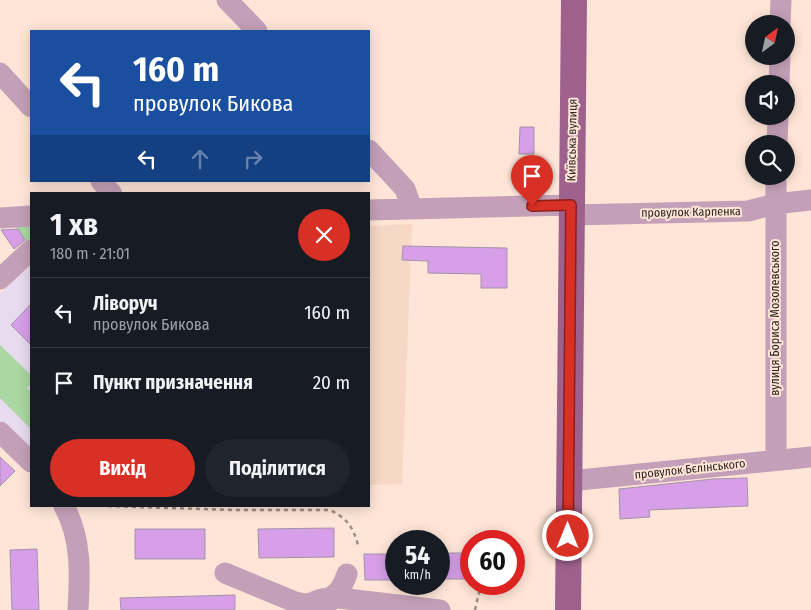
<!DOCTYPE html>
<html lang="uk">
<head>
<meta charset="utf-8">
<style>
  body { margin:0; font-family:"Fira Sans Condensed",sans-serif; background:#20242c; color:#f1f3f6; height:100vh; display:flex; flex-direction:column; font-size:19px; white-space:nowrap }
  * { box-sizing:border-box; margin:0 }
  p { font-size:16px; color:#9ea1a6 }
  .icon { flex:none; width:28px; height:28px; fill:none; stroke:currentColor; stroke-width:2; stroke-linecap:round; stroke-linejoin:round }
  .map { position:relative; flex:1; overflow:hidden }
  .side { position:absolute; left:30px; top:192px; width:340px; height:315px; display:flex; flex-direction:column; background:#171b24; border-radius:0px; box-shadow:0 2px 12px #0003 }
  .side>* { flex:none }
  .hud { position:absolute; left:30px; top:30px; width:340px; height:152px; border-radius:0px; box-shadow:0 2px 12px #0003; background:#1a4fa0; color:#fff; overflow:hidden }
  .needle { width:32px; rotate:33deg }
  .tools { position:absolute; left:745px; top:15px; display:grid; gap:10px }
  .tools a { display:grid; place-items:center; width:50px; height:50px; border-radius:50%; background:#171b24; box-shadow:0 2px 12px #0003; font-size:25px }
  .speed { position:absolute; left:385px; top:530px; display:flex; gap:10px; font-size:25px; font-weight:700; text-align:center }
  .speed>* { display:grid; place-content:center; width:65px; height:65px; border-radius:50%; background:#171b24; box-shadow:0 2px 12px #0003; line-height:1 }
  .speed small { font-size:12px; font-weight:400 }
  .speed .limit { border:8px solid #d22; background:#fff; color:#111 }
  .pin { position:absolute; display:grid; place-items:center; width:42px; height:42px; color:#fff; margin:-51px -21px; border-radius:50% 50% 50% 0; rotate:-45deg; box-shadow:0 0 5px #0007 }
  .pin .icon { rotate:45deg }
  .me { position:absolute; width:55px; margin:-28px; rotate:0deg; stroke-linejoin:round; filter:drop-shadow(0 0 4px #0008) }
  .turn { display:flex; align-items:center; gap:18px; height:105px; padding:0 20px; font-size:22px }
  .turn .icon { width:65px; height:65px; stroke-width:2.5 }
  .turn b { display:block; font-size:35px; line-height:42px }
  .lanes { display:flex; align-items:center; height:48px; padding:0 20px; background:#0003; justify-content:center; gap:25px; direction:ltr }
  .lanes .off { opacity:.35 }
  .round { display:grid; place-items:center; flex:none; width:52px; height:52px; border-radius:26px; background:#20242c }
  .headline { display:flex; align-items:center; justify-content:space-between; height:85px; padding:0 20px }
  h1 { font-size:30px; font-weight:700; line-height:38px }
  .action { display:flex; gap:10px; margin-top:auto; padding:10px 20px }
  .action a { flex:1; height:58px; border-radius:30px; background:#d93025; color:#fff; font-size:20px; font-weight:700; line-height:58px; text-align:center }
  .action a+a { background:#20242c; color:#f1f3f6 }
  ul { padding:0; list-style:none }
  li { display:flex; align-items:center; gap:15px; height:70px; padding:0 20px; border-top:1px solid #363941 }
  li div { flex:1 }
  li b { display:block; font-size:19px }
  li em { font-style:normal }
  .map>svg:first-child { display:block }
  .built { fill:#f7d7c6 }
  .education { fill:#e8dbef }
  .green { fill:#aad7a2 }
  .building { fill:#d69fe8; stroke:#a293a7 }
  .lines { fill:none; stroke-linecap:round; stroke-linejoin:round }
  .path { stroke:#9d8c82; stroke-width:2.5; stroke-dasharray:4 4; stroke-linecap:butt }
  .minor { stroke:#c4a0b8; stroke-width:21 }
  .major { stroke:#9e618d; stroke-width:26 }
  .route-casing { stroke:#8d1f18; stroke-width:12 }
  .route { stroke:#d93025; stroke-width:9 }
  .labels { text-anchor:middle; stroke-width:4; stroke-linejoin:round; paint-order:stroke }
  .street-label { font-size:12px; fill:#2c231e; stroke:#fee5d7 }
</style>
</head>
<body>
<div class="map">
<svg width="811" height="610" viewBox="0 0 811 610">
  <rect width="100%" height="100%" fill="#fee5d7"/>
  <path class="built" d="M412 224 402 484 369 485V226Z"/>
  <path class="education" d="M31 265V451L0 420V294Z"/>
  <path class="green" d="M15 225H31V239L26 241Z
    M0 345 31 375V384L27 388 31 393V429L0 398Z"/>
  <path class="building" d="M520 127H534V154H519Z
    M18 229 25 240 14 249 1 230Z
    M403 246 507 248V288H481V274L428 273V261L402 260Z
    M31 304V345L11 325Z
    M0 457 15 471 0 486Z
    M747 478 748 506 649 510 650 517 620 519 619 489 713 479Z
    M334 528V557L259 558 258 529Z
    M135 529H205V559H135Z
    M37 549 39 610H12L10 550Z
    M439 553H471V579H439Z
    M364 554H396V580H365Z
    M235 595V610H121L120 598Z"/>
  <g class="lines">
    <path class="path" d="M108 506 232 510H330C347 518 353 527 358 545
      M475 610 481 584"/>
    <path class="minor" d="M227 0 257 31
      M780 24 781 0
      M0 73 31 107
      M779 84 780 56
      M777 144 778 116
      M369 150 405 189 412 209
      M101 181 112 194
      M369 210 571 205
      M571 215 748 211 775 204 811 200
      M0 218 31 216
      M0 279 31 250
      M0 432 31 462
      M776 460V176
      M569 481 811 457
      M64 506C82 539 80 574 78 610
      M225 573 295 602C307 605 309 604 319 600 322 598 327 599 331 597 340 592 344 583 347 574
      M327 605 330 597 440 610"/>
    <path class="major" d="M568 610 574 0"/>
  </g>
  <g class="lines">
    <g class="route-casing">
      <path id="route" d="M532 206 571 205 568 536"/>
    </g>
    <use href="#route" class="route"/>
  </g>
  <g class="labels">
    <g class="street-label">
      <text transform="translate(572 140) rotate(-89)" y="4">Київська вулиця</text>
      <text transform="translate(691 212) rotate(-1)" y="4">провулок Карпенка</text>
      <text transform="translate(775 318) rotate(-90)" y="4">вулиця Бориса Мозолевського</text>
      <text transform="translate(690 469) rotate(-6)" y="4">провулок Бєлінського</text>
    </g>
  </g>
</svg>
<div class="tools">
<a><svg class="needle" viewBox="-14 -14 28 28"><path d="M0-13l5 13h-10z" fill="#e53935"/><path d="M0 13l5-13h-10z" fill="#9ea1a6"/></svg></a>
<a><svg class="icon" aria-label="sound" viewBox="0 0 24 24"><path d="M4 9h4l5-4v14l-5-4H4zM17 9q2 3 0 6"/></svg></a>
<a><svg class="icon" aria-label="search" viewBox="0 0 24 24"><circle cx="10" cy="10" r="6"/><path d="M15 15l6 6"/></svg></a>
</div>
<div class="speed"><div>54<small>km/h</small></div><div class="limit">60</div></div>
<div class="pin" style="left:532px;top:206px;background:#d93025"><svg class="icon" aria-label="arrive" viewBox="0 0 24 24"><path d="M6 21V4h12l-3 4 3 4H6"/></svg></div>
<svg class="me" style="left:568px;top:536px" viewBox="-20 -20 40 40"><circle r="17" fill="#d93025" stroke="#fff" stroke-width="3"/><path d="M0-11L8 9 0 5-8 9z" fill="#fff"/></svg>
<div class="hud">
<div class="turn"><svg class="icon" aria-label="left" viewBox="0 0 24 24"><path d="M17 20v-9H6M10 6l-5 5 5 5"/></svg><div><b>160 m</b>провулок Бикова</div></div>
<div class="lanes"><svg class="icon" aria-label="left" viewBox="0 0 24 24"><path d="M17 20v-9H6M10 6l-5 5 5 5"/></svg><svg class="icon off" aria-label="ahead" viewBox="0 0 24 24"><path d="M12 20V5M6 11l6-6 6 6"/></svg><svg class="icon off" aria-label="right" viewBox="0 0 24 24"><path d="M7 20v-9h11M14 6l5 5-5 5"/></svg></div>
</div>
<section class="side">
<div class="headline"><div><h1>1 хв</h1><p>180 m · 21:01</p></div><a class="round" style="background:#d93025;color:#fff"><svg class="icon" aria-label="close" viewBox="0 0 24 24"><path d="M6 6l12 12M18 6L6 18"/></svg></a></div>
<ul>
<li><svg class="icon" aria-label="left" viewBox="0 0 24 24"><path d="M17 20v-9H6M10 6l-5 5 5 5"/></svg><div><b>Ліворуч</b><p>провулок Бикова</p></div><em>160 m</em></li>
<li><svg class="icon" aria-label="arrive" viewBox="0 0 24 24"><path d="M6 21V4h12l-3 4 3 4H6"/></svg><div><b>Пункт призначення</b></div><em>20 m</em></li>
</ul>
<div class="action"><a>Вихід</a><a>Поділитися</a></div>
</section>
</div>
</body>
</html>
